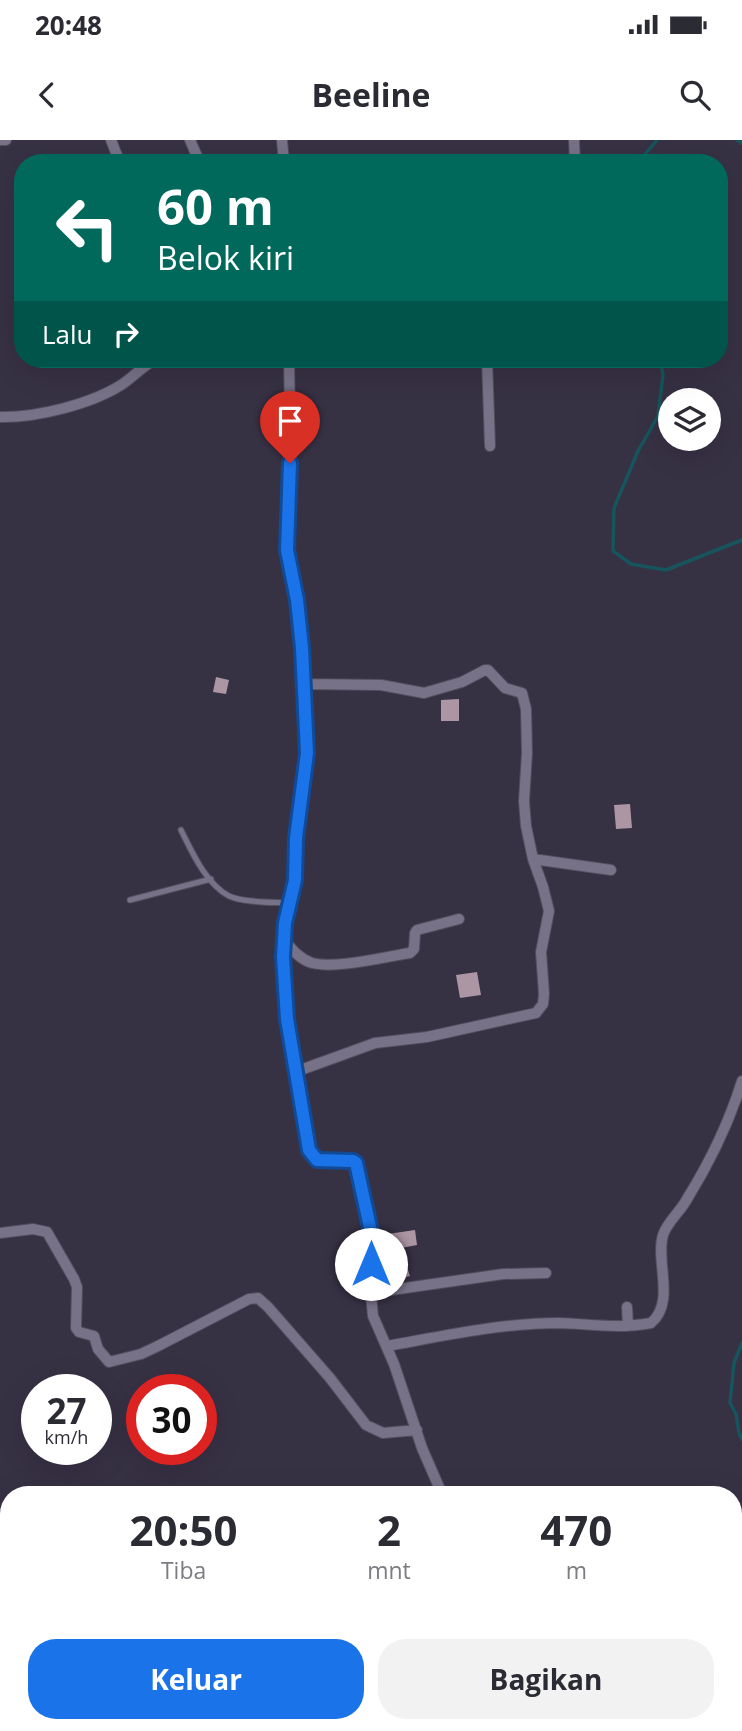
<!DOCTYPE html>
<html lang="id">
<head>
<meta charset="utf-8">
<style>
  body { margin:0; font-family:"Open Sans",sans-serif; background:#f2f2f3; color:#2b2b33; height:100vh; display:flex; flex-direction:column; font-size:26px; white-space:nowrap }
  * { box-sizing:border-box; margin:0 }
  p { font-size:23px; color:#7c7c81 }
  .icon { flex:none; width:38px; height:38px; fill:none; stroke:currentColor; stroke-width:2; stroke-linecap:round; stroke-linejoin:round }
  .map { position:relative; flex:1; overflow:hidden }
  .panel { position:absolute; left:0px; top:1346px; width:742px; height:247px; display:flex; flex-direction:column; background:#fff; border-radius:28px 28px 0 0; box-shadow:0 7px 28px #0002 }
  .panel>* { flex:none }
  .top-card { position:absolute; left:14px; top:14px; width:714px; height:214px; border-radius:28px; box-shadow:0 7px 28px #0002; background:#00695c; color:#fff; overflow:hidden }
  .controls { position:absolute; left:658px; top:248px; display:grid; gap:14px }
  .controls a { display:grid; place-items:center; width:63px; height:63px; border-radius:50%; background:#fff; box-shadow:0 7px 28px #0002; font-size:35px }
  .speed { position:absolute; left:21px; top:1234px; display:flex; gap:14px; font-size:35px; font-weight:700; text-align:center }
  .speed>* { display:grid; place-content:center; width:91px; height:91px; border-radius:50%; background:#fff; box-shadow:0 7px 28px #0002; line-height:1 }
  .speed small { font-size:18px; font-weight:400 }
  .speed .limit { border:10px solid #d22; background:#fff; color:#111 }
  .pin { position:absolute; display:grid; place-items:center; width:60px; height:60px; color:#fff; margin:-72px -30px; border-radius:50% 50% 50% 0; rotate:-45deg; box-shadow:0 0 7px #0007 }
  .pin .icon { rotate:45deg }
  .me { position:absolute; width:77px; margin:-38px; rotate:0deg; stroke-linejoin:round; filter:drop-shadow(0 0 5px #0008) }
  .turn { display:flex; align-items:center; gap:24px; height:147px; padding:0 28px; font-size:32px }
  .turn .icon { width:91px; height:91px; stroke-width:2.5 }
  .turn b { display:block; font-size:49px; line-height:60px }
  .then { display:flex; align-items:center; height:66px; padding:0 28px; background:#0003; gap:14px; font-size:26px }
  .eta { display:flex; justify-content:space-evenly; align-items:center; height:119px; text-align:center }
  .eta b { font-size:42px; font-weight:700; line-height:49px }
  .action { display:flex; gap:14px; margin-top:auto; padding:14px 28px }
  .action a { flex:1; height:80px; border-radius:28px; background:#1a73e8; color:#fff; font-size:28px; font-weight:700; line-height:80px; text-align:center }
  .action a+a { background:#f2f2f3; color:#2b2b33 }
  .status { display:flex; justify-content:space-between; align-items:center; height:49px; padding:0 35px; background:#fff; direction:ltr }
  .status svg { height:19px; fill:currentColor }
  header { display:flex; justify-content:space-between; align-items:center; height:91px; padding:0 28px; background:#fff; font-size:32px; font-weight:700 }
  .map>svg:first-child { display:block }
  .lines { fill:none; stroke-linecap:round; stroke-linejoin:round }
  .stream { stroke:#16555d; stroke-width:3.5 }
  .building { fill:#ad96a4 }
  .service-casing { stroke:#524e5e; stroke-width:7 }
  .minor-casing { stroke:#524e5e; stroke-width:12 }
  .service { stroke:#787288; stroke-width:5 }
  .minor { stroke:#787288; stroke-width:10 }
  .route-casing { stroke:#114b97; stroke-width:18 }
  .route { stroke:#1a73e8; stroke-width:12 }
</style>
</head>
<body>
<div class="status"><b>20:48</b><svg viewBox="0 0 49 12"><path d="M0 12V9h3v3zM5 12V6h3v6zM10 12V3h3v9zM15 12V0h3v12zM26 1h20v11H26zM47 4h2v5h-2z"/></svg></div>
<header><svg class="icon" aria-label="back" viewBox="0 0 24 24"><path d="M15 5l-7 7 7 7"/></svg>Beeline<svg class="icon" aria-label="search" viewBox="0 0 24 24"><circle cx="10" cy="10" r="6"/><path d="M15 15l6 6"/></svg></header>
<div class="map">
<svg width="742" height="1591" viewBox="0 0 742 1591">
  <rect width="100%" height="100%" fill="#373144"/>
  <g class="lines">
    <path class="stream" d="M737 0 742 3
      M638 23 657 0
      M660 219 663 235 658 276 638 311 614 368 613 411 631 424 666 430 742 400
      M742 1203 734 1223 730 1263 736 1274 739 1293 742 1299
      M733 1514 742 1494
      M718 1591 720 1584"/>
  </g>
  <path class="building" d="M216 537 229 540 226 554 213 552Z
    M459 559V581H441V560Z
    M630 664 632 688 616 689 614 665Z
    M477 832 481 855 460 858 456 835Z
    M415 1090 417 1105 401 1108 410 1136 382 1143 378 1129 385 1127 381 1095Z"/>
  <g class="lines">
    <g class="service-casing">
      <path id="service" d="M181 690C192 712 206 744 229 756 243 763 274 762 290 763
        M130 760 211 739"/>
    </g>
    <g class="minor-casing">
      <path id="minor" d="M0 0H6
        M111 0 120 23
        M190 0 200 23
        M282 0 284 23
        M574 0 575 23
        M289 219 291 337 287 410 297 460 302 508 307 613 296 698 295 740 285 783 283 817 287 879 309 1010 317 1020 353 1021 357 1025 373 1102 369 1135 373 1176 394 1224 422 1308 442 1354
        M487 219 490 306
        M0 277C36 278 91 264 121 245 134 237 143 225 157 219
        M533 719 611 730
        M283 799C291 808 299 819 312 823 337 829 384 817 410 813L414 809 415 793 417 790 459 779
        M295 932 375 903 427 897 536 873 543 864 544 854 541 812 549 771 543 747 533 719 526 686 524 661 527 613 526 569 522 553 505 548 488 530H485L462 542 424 553 381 545 303 544
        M0 1093 33 1089 47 1092 74 1139 77 1147 76 1188 79 1192 94 1196 98 1209 109 1222 141 1214 158 1206 249 1159 258 1158 268 1167 330 1238 366 1285 383 1293 417 1290
        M370 1153 503 1134 546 1133
        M627 1167 628 1186
        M387 1206C443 1196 501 1183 559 1183 590 1184 620 1189 651 1183 676 1162 655 1121 663 1095 667 1082 681 1071 687 1059 710 1022 729 983 742 941
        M510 1584 511 1591"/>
    </g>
    <use href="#service" class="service"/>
    <use href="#minor" class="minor"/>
  </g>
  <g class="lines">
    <g class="route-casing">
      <path id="route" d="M290 323 287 410 297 460 302 508 307 613 296 698 295 740 285 783 283 817 287 879 309 1010 317 1020 353 1021 356 1023 373 1101 371 1124"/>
    </g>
    <use href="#route" class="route"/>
  </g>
</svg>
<div class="controls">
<a><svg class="icon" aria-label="layers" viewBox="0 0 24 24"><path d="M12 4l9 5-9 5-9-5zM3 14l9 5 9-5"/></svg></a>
</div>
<div class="speed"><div>27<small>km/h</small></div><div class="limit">30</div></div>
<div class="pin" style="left:290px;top:323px;background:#d93025"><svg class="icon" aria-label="arrive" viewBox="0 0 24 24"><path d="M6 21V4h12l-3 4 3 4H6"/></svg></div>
<svg class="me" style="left:371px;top:1124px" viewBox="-20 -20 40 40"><circle r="19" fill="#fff"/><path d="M0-13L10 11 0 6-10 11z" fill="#1a73e8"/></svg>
<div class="top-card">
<div class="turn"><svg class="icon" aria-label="left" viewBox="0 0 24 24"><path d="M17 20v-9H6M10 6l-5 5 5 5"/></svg><div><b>60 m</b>Belok kiri</div></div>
<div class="then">Lalu<svg class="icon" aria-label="right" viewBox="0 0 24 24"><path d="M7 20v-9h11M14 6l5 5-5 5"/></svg></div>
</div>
<section class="panel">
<div class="eta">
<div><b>20:50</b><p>Tiba</p></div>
<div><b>2</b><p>mnt</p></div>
<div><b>470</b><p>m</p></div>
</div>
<div class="action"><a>Keluar</a><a>Bagikan</a></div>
</section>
</div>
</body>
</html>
